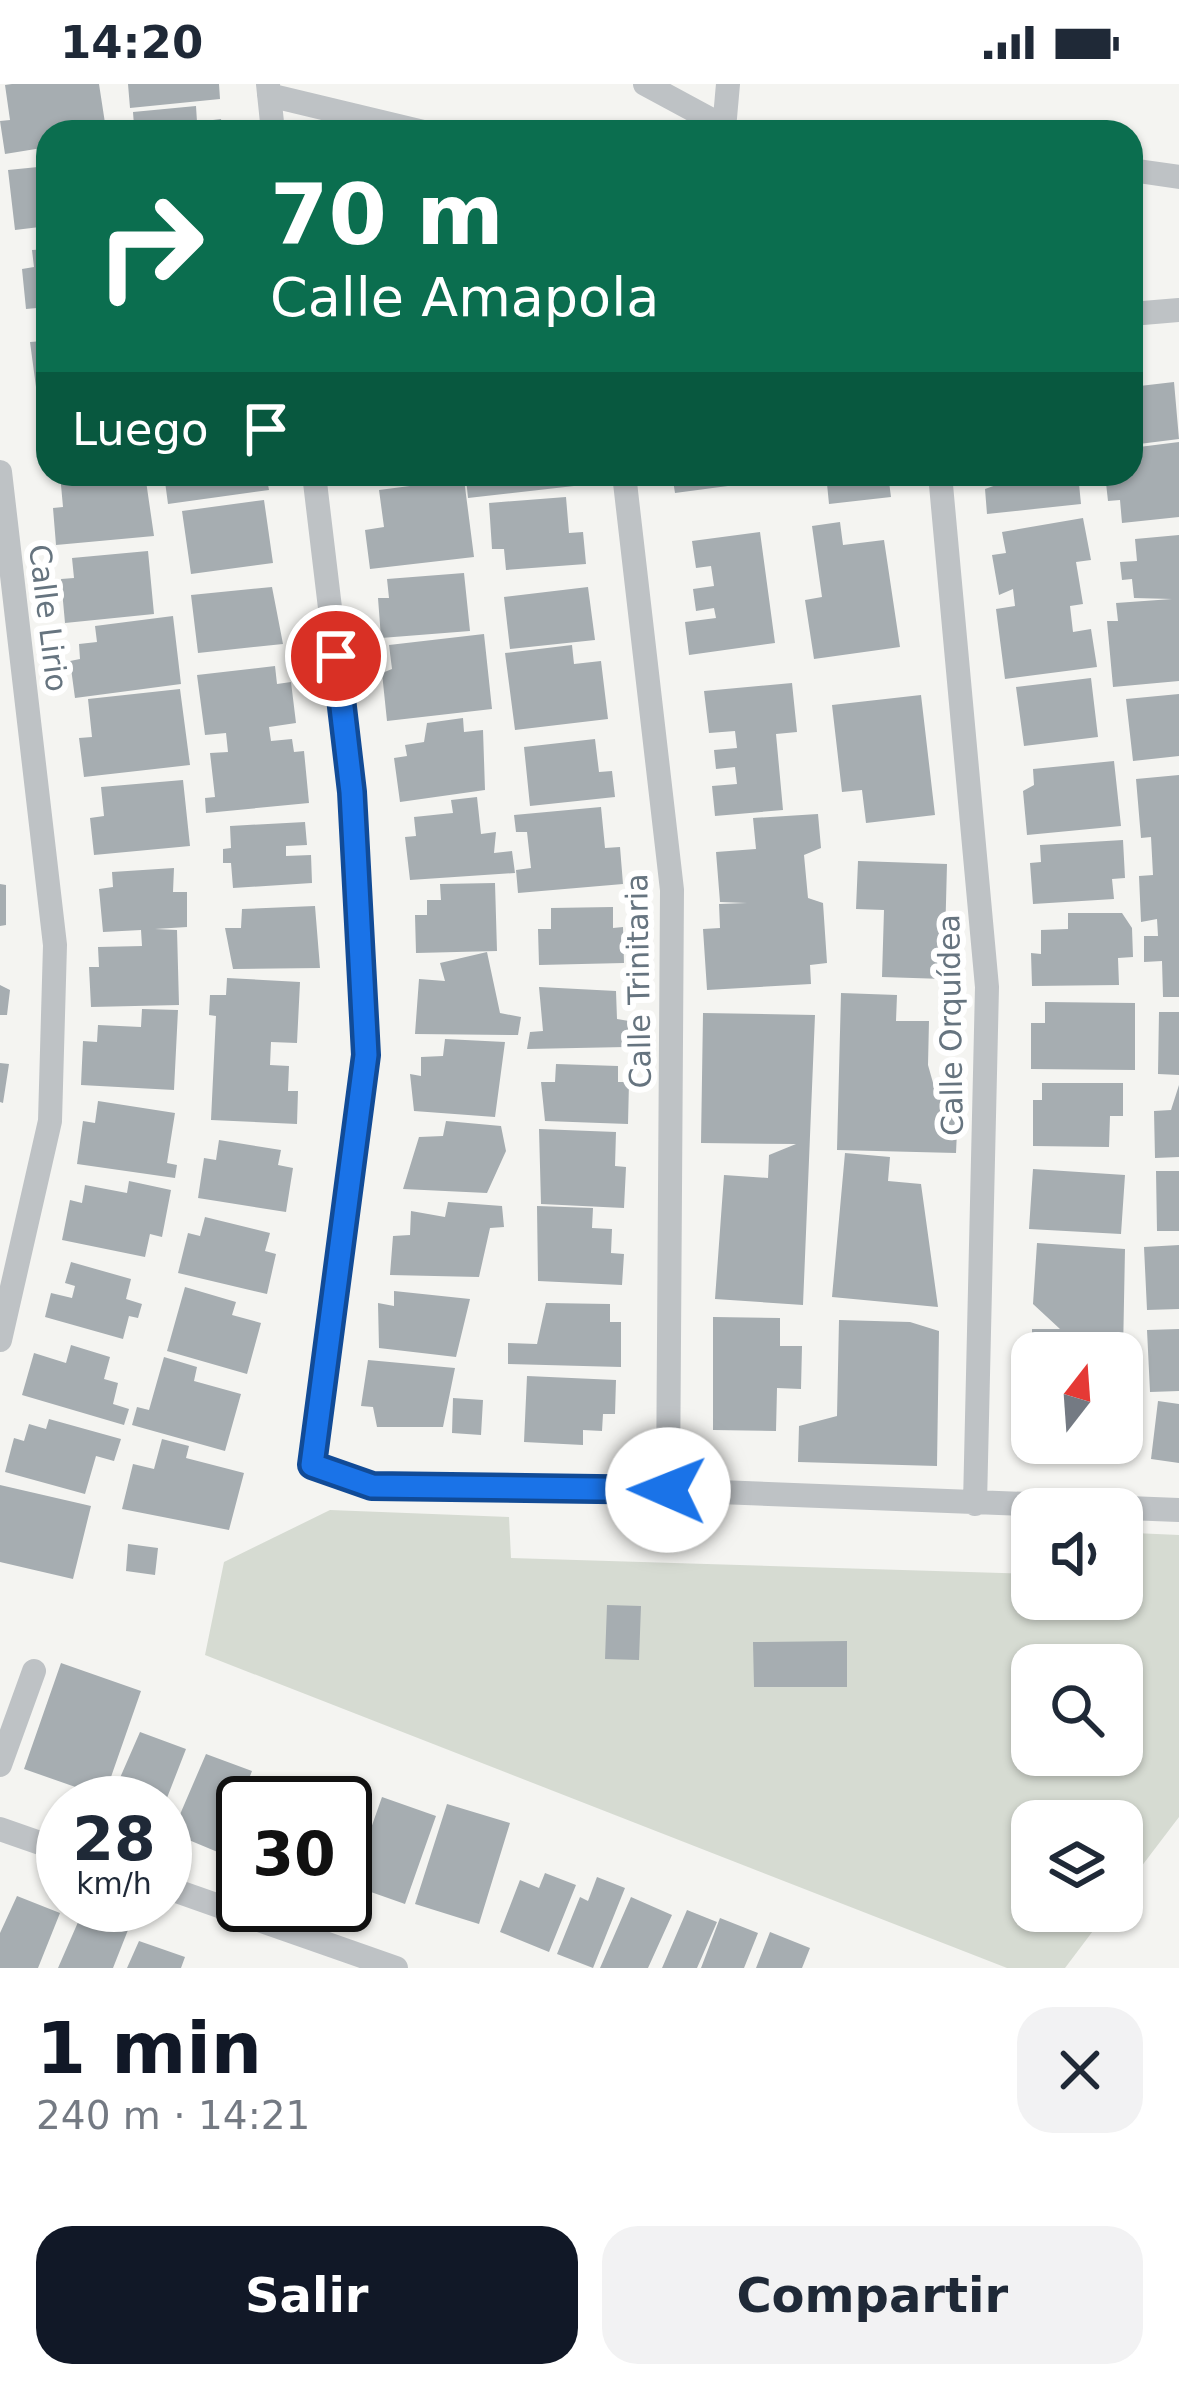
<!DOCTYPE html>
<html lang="es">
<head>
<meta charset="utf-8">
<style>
  body { margin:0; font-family:"DejaVu Sans",sans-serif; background:#f2f2f3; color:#1f2937; height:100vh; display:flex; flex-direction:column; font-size:45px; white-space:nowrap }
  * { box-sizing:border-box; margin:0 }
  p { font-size:39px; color:#747a83 }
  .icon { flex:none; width:66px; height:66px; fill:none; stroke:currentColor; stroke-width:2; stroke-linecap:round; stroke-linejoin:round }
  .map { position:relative; height:1884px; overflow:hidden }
  .sheet { display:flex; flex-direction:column; background:#fff; flex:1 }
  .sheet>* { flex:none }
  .hud { position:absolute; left:36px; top:36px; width:1107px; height:366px; border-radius:36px; box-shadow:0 3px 9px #0004; background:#0b6e4f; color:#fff; overflow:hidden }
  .needle { width:78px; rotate:17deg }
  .buttons { position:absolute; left:1011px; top:1248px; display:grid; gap:24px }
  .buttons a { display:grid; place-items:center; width:132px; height:132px; border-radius:24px; background:#fff; box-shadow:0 3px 9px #0004; font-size:60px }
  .speed { position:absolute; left:36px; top:1692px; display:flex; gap:24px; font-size:60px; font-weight:700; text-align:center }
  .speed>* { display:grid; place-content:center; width:156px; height:156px; border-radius:50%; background:#fff; box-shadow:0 3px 9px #0004; line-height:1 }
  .speed small { font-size:30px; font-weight:400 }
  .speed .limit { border:6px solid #111; border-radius:18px; background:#fff; color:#111 }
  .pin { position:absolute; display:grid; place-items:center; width:102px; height:102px; color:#fff; margin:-51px; border:6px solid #fff; border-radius:50%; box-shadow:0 3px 12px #0007 }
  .me { position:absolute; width:132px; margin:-66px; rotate:271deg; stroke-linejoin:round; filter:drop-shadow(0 0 9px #0008) }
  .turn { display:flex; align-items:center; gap:42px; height:252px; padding:0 36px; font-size:54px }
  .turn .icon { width:156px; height:156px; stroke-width:2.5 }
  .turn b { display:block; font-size:84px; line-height:102px }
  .then { display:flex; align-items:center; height:114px; padding:0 36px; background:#0003; gap:24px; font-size:45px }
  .round { display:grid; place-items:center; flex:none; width:126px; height:126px; border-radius:36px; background:#f2f2f3 }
  .overview { display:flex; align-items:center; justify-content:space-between; height:204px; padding:0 36px }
  h1 { font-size:72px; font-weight:700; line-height:90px; color:#111827 }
  .button { display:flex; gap:24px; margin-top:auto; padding:24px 36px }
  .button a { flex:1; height:138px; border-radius:36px; background:#111827; color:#fff; font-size:48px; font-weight:700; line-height:138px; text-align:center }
  .button a+a { background:#f2f2f3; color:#1f2937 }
  .status { display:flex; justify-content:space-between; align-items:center; height:84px; padding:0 60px; background:#fff; direction:ltr }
  .status svg { height:33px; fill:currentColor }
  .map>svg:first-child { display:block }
  .green { fill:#d6dbd2; fill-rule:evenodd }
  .building { fill:#a6adb1 }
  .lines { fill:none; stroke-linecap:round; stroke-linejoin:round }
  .street { stroke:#bec2c5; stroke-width:24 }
  .route-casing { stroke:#114b97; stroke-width:30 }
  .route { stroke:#1a73e8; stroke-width:21 }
  .labels { text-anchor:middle; stroke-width:12; stroke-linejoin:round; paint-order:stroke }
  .street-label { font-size:30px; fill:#66747f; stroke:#fff }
</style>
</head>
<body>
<div class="status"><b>14:20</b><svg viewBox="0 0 49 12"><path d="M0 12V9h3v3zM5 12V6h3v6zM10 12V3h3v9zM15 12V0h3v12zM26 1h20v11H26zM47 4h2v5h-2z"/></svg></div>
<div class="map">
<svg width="1179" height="1884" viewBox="0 0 1179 1884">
  <rect width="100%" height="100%" fill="#f4f4f1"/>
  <path class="green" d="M330 1426 509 1433 511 1474 1032 1490V1515H1122V1493L1132 1492 1134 1449 1179 1451V1733L1122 1808V1737H1032V1827H1108L1065 1884H1007L205 1571 224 1478ZM1032 1581H1122V1671H1032Z"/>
  <path class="building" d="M12 0H99L105 39 86 42 87 48H48V63L5 70 0 37 10 36 5 1Z
    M128 0H219L220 15 130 24Z
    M196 22 197 38 221 35 223 48H119V43L134 42 133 28Z
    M48 82V142L15 146 8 86Z
    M48 165V223L26 225 22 185 34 183 32 166Z
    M41 243H48V301L36 303 30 258 43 257Z
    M1174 298 1179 355 1131 361V303Z
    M48 337V370H45L41 338Z
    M1179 358V433L1122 439 1120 416 1108 417 1105 390H1131V364Z
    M60 390H145L154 452 56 461 53 424 63 423Z
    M164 390H266L269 406 168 420Z
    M363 390H393V393L363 396Z
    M484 390H573L574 402 468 414 466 394Z
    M672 390H742L743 400 675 409Z
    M826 390H888L891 413 829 420Z
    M999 390H1078L1081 420 987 430 985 405 999 400Z
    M464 395 474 473 370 485 365 446 384 443 379 406Z
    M566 413 569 449 583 448 586 480 506 486 504 465H492L489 419Z
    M264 416 273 479 191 490 182 427Z
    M1083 434 1091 476 1076 478 1083 520 1070 522 1073 548 1091 545 1097 583 1005 595 996 525 1015 522 1013 505 999 511 992 471 1006 469 1002 448Z
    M840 438 843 461 884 456 900 563 814 575 805 516 822 513 812 442Z
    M760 448 775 559 689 571 685 538 716 534 714 524 696 527 693 505 714 502 711 482 696 484 692 457Z
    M1179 451V597L1113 603 1107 537H1118L1116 519 1172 515 1134 514 1132 495 1122 496 1120 478 1137 477 1135 455Z
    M148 467 154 530 65 539 61 495 74 494 72 474Z
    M464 489 470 547 381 554 378 514H389L387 495Z
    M272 503 283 560 198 569 191 511Z
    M588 503 595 556 510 565 504 513Z
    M173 532 181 600 75 614 70 577 80 575 79 560 97 558 95 542Z
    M484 550 492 625 387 637 382 589 392 585 389 561Z
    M572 561 574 580 601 577 608 635 515 646 505 569Z
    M275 582 277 600 291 598 296 639 269 643 271 657 292 655 294 668 304 667 309 719 206 729 205 714 215 713 210 669 228 668 226 649 205 651 197 591Z
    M1091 594 1098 653 1024 662 1016 603Z
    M792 599 797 648 776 650 783 726 715 732 712 702 737 700 735 683 716 685 714 666 737 664 735 647 709 649 704 607Z
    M180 605 190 681 84 693 79 654 92 653 88 615Z
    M1179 610V672L1133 677 1126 615Z
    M921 611 935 731 866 739 862 706 842 708 832 621Z
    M463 634 464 648 483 646 485 706 400 718 394 674 407 672 405 661 424 658 427 639Z
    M595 655 599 688 612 687 615 713 530 722 524 663Z
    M1114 677 1121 742 1027 751 1023 707 1034 701 1033 685Z
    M1179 691V913H1163L1162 877 1144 878V852H1158L1157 835 1141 838 1139 792 1153 791 1151 753 1141 754 1136 695Z
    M183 696 190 762 94 771 90 734 104 732 101 703Z
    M477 713 481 750 496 748 494 769 512 767 515 789 410 796 405 753 416 752 414 733 453 729 451 716Z
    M601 723 605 764 620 763 623 800 518 809 516 786 531 784 527 748H516L514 731Z
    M818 730 821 764 804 771 808 814 823 819 827 879 810 881 811 900 707 906 703 845 720 844 719 820 747 819 720 818 716 768 756 765 753 734Z
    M305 738 307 761 286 762V772L311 771 312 799 233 804 231 779H223V765L231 764 230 742Z
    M1123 756 1125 794 1112 795 1114 815 1033 820 1030 779 1041 778 1040 761Z
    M858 777 947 780 944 895 882 893 884 826 856 825Z
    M174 784 173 808H187V843L155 845 177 846 179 921 91 923 89 883H99L98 863 142 862 141 846 103 848 99 805 113 803 112 788Z
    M495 799 497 867 416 869 415 831H427V816H441L440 800Z
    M0 800 6 801V841L0 842Z
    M315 822 320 884 233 885 225 844H241L242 825Z
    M613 823V844L623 843 624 879 539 881 538 845H551V824Z
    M1068 829H1122L1132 844 1133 873 1118 874 1119 901 1032 902 1031 869 1041 870V846L1068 845Z
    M487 868 500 929 521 933 518 951 415 950 419 895 445 897 440 879Z
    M227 894 300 898 297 959 271 958 270 981 289 982 288 1007H298L297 1040 211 1036 216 932 209 931 210 911H226Z
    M0 901 10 906 7 931H0Z
    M539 903 616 907 617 935 629 937 626 963 527 965 530 948 543 947Z
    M841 909 897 911 896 937H929L928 981 937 1013 958 1025 956 1069 837 1066Z
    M1045 918 1135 919V986L1031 985V939H1045Z
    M142 925 178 926 174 1006 81 1001 83 957 97 958 98 941 141 943Z
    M1159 928H1179V991L1158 990Z
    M703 929 815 931 803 1221 715 1215 724 1091 768 1094 769 1071 796 1060 701 1059Z
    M445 955 505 958 495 1033 414 1027 410 990 421 992V973L443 972Z
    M0 979 9 980 3 1019 0 1018Z
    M556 980 618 982V998H629L628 1040 545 1037 541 998H555Z
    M1042 999H1123V1032H1110L1109 1063 1033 1062V1016H1042Z
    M1179 1001V1073L1155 1074 1154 1027 1171 1026Z
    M98 1017 175 1029 167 1079 177 1081 175 1094 77 1080 83 1037 95 1039Z
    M446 1037 501 1042 506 1067 487 1109 403 1105 419 1053 443 1052Z
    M539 1045 616 1048 615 1082 626 1083 624 1124 541 1120Z
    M219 1056 281 1066 278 1081 293 1084 286 1128 198 1114 204 1074 216 1076Z
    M845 1069 890 1073 888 1097 921 1100 938 1223 832 1213Z
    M1033 1085 1125 1091 1121 1150 1029 1145Z
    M1156 1087H1179V1147H1157Z
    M129 1097 171 1106 162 1153 150 1150 145 1173 62 1156 70 1116 82 1119 85 1101 127 1109Z
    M448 1118 502 1122 504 1143 490 1144 479 1193 390 1191 393 1152 410 1151 411 1127 445 1133Z
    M537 1122 593 1124 592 1144 612 1145 611 1169 624 1170 622 1201 538 1197Z
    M205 1133 270 1149 265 1167 276 1170 267 1210 178 1189 188 1149 200 1152Z
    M1037 1159 1125 1165 1123 1269H1032V1245H1060L1033 1220Z
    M1179 1161V1225L1147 1226 1144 1163Z
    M71 1178 131 1195 126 1215 142 1220 138 1234 129 1232 123 1255 45 1233 51 1209 72 1214 75 1202 65 1199Z
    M185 1203 236 1218 232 1231 261 1239 247 1290 167 1267Z
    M394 1207 470 1215 456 1273 379 1264 378 1219 394 1222Z
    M546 1219 610 1220V1238H621V1283L508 1280V1259L537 1260Z
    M713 1233 780 1234V1262H802L801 1305 777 1304 776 1347 713 1346Z
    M839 1236 910 1238 939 1247 937 1382 798 1378 799 1342 837 1332Z
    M1179 1245V1307L1150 1308 1147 1246Z
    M71 1261 110 1273 104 1295 118 1299 113 1320 129 1325 124 1341 22 1311 34 1269 66 1279Z
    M164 1273 197 1283 194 1297 241 1310 225 1367 132 1341 137 1323 149 1326Z
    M368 1276 455 1284 443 1343H377L373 1323 361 1322Z
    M527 1292 616 1296 615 1330H603L602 1347 583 1346V1361L524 1358Z
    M453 1314 483 1316 481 1351 452 1349Z
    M1158 1317 1179 1320V1379L1151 1375Z
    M1122 1318 1132 1320 1122 1375 1041 1361 1122 1359Z
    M49 1335 121 1355 114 1377 96 1372 85 1410 5 1388 14 1354 24 1357 29 1340 46 1345Z
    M162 1355 189 1362 186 1374 244 1389 229 1446 122 1425 133 1380 154 1385Z
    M0 1401 91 1422 73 1495 0 1478Z
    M128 1460 158 1464 155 1491 126 1487Z
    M607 1521 641 1522 639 1576 605 1575Z
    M847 1557V1603H754L753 1558Z
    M61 1579 141 1607 104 1713 24 1685Z
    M140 1648 186 1665 165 1719H109Z
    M206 1670 252 1687 220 1769 172 1749Z
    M256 1693 303 1709 299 1719H245Z
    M313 1707 345 1718 344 1719H309Z
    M382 1713 436 1732 405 1820 351 1801Z
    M345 1718 366 1726 346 1785H345Z
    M447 1720 510 1739 479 1840 415 1820Z
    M243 1723V1780L222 1772Z
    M545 1789 576 1801 549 1868 500 1848 520 1796 539 1804Z
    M597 1793 625 1804 593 1884 557 1870 580 1813 588 1817Z
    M17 1812 60 1829 38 1884H0V1849Z
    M631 1813 672 1831 648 1884H600Z
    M687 1826 717 1838 697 1884H662Z
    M82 1829 128 1846 113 1884H58Z
    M720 1834 758 1849 744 1884H701Z
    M770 1848 810 1864 802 1884H756Z
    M139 1857 185 1873 181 1884H127Z"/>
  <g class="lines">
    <path class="street" d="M268 0 273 48
      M645 0 734 48
      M269 11 423 48
      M724 45 728 0
      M1131 86 1179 93
      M1131 230 1179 226
      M0 388 55 861 50 1037 0 1256
      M314 390 352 708 366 971 312 1381 372 1402 668 1406 1179 1426
      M624 390 672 806 668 1406
      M940 390 987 903 975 1420
      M0 1681 34 1587
      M0 1745 63 1767
      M165 1803 396 1884"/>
  </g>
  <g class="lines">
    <g class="route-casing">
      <path id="route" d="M336 572 352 708 366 971 312 1381 372 1402 668 1406"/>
    </g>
    <use href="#route" class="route"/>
  </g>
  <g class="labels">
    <g class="street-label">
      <text transform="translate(48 534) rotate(83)" y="10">Calle Lirio</text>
      <text transform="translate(639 897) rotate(-91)" y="10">Calle Trinitaria</text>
      <text transform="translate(951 941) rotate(-91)" y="10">Calle Orquídea</text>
    </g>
  </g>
</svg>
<div class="buttons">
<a><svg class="needle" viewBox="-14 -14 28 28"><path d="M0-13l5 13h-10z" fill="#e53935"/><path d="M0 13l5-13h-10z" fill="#747a83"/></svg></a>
<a><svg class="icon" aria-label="sound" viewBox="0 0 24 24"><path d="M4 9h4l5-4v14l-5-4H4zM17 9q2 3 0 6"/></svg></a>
<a><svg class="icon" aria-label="search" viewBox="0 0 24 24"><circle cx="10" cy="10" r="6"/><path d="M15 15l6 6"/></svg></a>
<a><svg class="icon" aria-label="layers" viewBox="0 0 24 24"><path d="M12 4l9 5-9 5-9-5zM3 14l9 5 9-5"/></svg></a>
</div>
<div class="speed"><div>28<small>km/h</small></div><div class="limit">30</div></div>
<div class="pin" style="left:336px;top:572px;background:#d93025"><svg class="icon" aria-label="arrive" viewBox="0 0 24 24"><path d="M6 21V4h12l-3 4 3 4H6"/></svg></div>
<svg class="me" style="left:668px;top:1406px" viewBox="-20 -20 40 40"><circle r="19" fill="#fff"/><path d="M0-13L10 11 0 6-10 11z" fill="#1a73e8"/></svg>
<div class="hud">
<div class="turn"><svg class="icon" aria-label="right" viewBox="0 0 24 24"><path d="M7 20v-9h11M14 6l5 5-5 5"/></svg><div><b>70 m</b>Calle Amapola</div></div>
<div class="then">Luego<svg class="icon" aria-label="arrive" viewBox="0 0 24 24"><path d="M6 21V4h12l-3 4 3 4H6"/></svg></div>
</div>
</div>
<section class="sheet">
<div class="overview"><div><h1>1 min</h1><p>240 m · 14:21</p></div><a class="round"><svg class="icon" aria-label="close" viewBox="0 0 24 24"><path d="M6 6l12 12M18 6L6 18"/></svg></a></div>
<div class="button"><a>Salir</a><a>Compartir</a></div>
</section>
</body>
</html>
